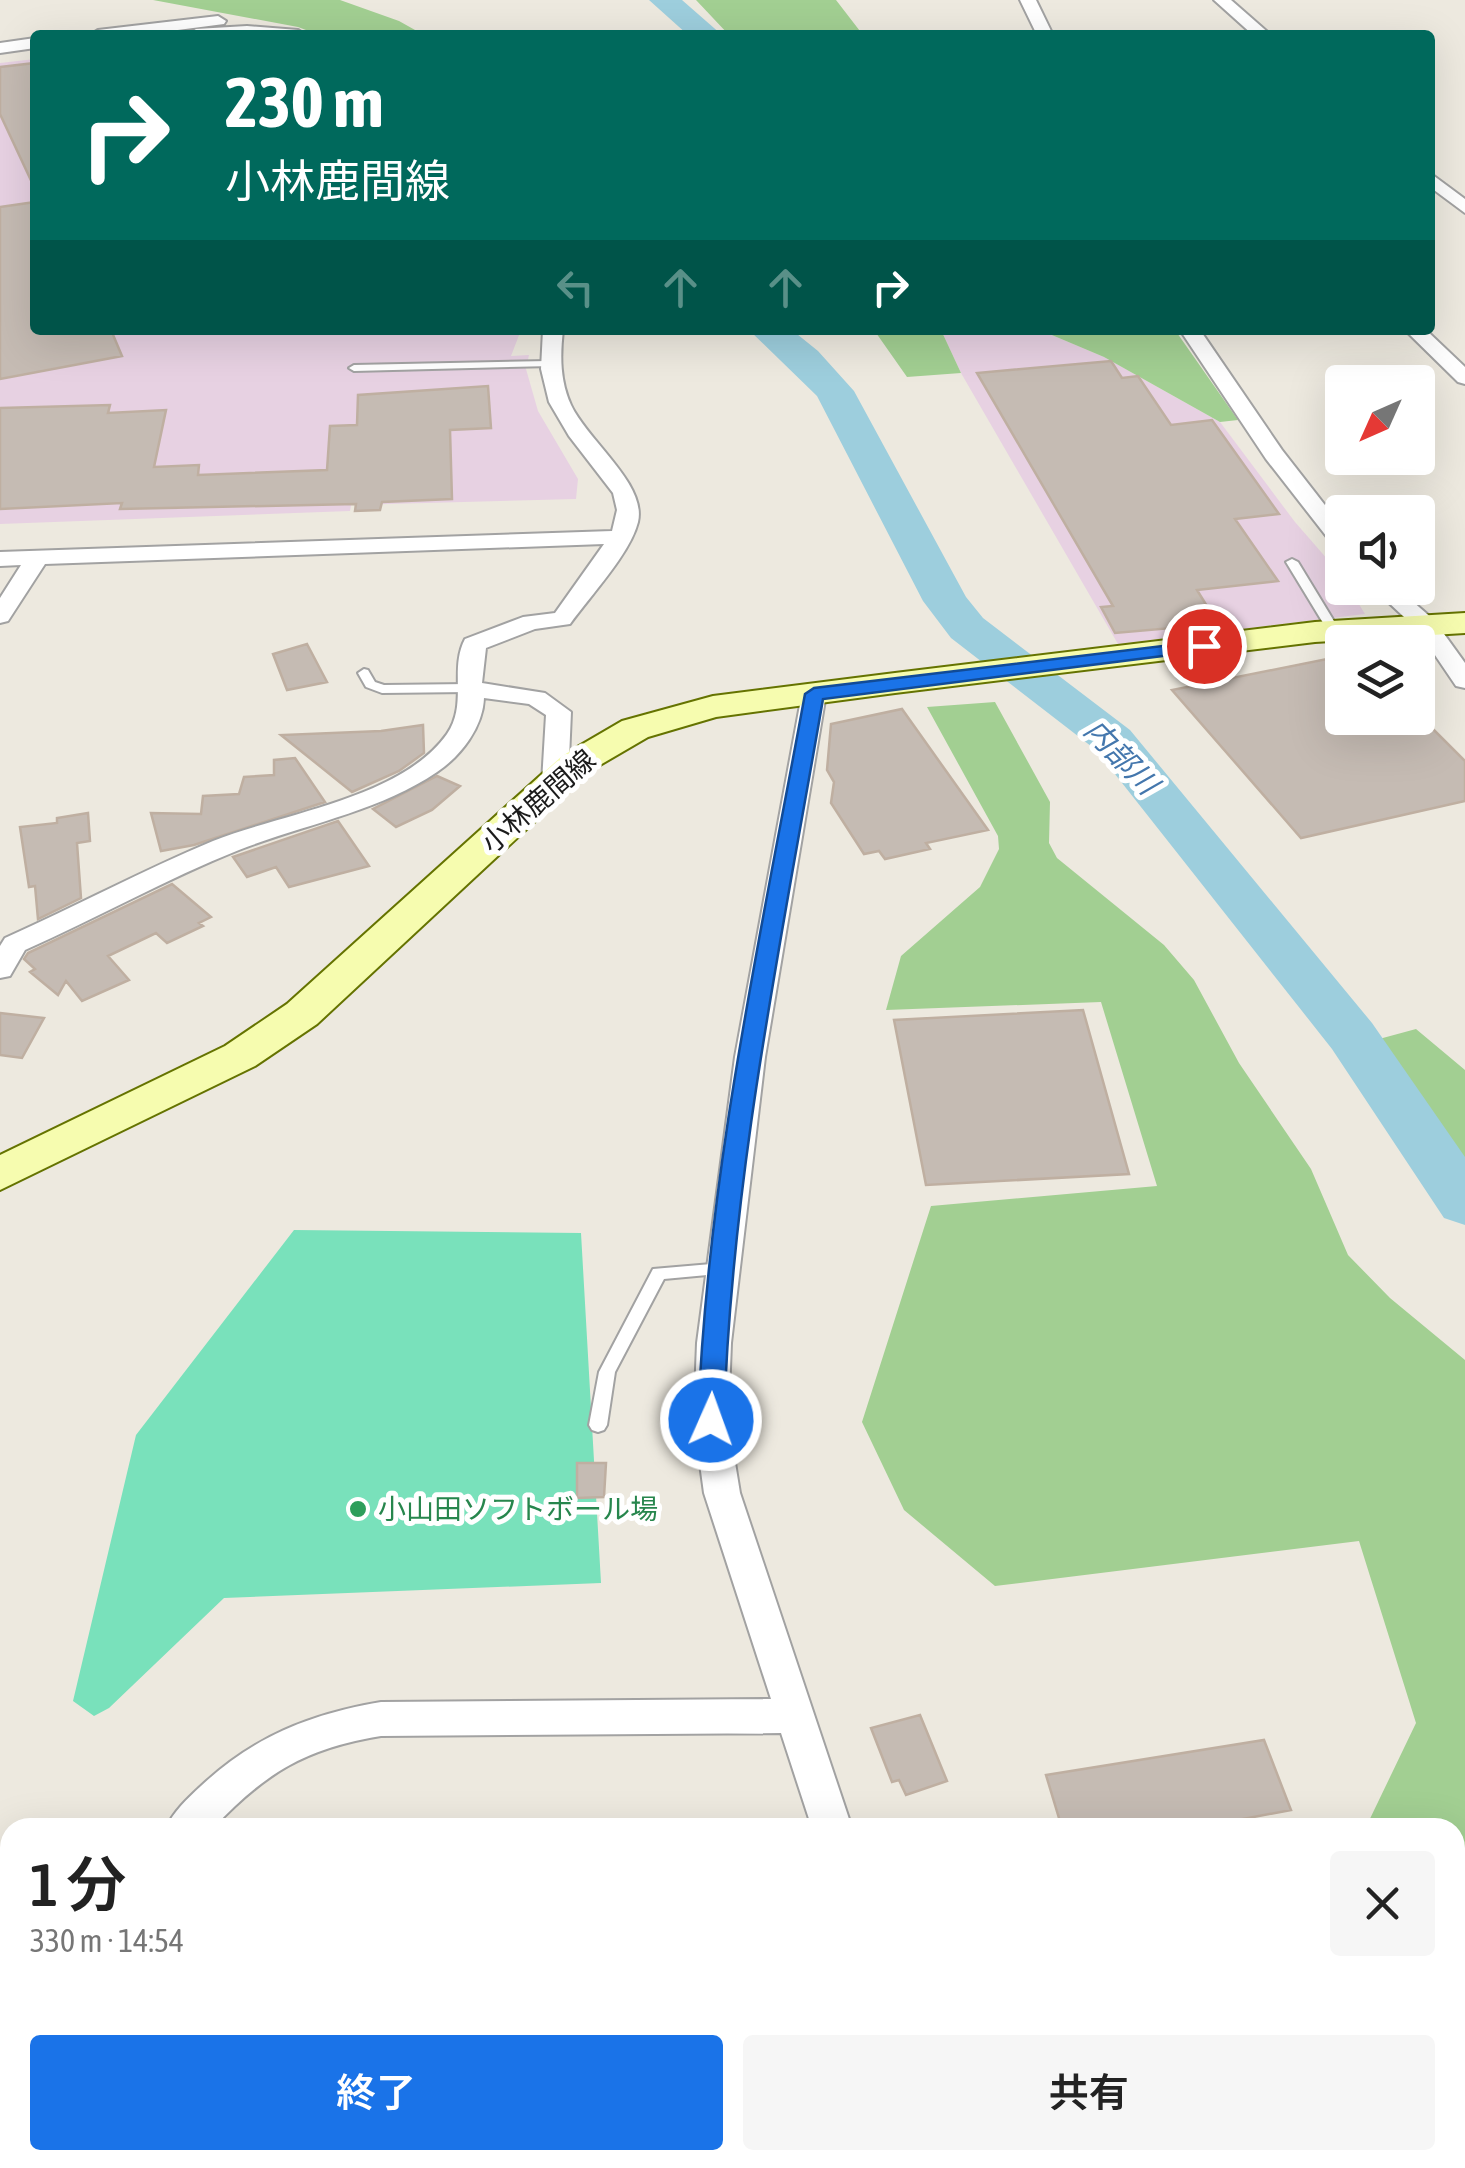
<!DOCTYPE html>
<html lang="ja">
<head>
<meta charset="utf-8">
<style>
  body { margin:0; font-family:"Asap Condensed","Noto Sans JP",sans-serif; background:#f6f6f6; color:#222; height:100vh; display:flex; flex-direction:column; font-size:38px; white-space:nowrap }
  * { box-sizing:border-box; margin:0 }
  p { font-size:32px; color:#767676 }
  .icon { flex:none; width:55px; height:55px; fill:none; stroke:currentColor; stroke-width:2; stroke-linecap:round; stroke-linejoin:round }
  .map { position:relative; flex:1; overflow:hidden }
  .side { position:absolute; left:0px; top:1818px; width:1465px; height:352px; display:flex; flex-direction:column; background:#fff; border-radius:30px 30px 0 0; box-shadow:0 10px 40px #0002 }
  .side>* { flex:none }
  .top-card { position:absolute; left:30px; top:30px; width:1405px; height:305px; border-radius:10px; box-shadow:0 10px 40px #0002; background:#00695c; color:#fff; overflow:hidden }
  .needle { width:65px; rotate:225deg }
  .controls { position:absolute; left:1325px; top:365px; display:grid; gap:20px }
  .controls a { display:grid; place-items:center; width:110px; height:110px; border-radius:10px; background:#fff; box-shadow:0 10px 40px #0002; font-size:50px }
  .pin { position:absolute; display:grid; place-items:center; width:85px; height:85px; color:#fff; margin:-42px; border:5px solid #fff; border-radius:50%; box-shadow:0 2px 10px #0007 }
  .me { position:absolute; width:110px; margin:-55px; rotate:2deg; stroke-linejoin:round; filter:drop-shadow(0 0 8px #0008) }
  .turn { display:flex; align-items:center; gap:35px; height:210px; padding:0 30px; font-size:45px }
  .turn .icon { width:130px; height:130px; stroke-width:2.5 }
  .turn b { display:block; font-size:70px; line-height:85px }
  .lanes { display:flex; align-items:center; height:95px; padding:0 30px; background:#0003; justify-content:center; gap:50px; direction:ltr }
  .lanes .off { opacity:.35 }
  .round { display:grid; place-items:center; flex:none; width:105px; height:105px; border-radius:10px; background:#f6f6f6 }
  .head { display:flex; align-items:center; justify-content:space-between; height:170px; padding:0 30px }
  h1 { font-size:60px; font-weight:600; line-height:75px }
  .action { display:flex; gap:20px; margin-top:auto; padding:20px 30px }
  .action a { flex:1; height:115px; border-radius:10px; background:#1a73e8; color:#fff; font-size:40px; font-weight:600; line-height:115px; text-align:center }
  .action a+a { background:#f6f6f6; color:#222 }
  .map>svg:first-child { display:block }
  .industrial { fill:#e7d1e2 }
  .forest { fill:#a2cf92 }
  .pitch { fill:#79e1bb }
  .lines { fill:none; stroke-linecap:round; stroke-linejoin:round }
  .river { fill:#9dcedd; fill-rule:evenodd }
  .building { fill:#c5bbb3; stroke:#bfafa1; stroke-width:2.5 }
  .lane-casing { stroke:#a2a2a2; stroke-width:4 }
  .street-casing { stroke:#a2a2a2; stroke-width:4 }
  .secondary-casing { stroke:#657300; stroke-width:4 }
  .lane { fill:#fff; fill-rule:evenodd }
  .street { fill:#fff; fill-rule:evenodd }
  .secondary { fill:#f6fcaf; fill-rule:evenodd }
  .route { fill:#1a73e8; stroke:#114b97; stroke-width:2.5 }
  .leisure-dot { fill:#2e9e5b; stroke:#fff; stroke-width:4 }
  .labels { text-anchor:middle; stroke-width:10; stroke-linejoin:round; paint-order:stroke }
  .street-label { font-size:28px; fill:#1b1b1b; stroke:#fff }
  .leisure-label { font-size:28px; fill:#27864d; stroke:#fff; text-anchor:start }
  .water-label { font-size:30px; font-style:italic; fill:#4477ad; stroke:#fff }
</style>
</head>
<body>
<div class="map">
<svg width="1465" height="2168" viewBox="0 0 1465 2168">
  <rect width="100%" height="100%" fill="#ede9df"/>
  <path class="industrial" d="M35 59V330H521L511 356 529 355 526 369 538 411 578 479 576 499 351 505 350 511 0 524V63Z
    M941 330H1040L1104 357 1220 422 1295 522 1342 576V588H1349L1365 614 1118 644 961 373Z"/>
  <path class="forest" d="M153 0H340L399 21 424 35H319L298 27Z
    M696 0H836L863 35H729Z
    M874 330H941L961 373 907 377Z
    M1040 330H1175L1238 420 1220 422 1104 357Z
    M995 702 1050 802 1049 843 1057 858 1164 945 1194 980 1239 1063 1311 1169 1348 1255 1390 1298 1465 1360V2075L1455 2056V1828L1366 1827 1416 1723 1359 1541 995 1586 904 1510 862 1422 931 1206 1157 1186 1101 1002 886 1010 901 956 980 887 999 849 998 836 927 707Z
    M1416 1029 1465 1070V1199L1357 1045Z"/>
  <path class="pitch" d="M294 1230 581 1233 601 1583 224 1598 109 1708 94 1716 73 1701 136 1435Z"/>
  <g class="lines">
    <path class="river" d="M649 0H682L722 35H688Z
      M749 330H792L818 351 854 391 966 597 983 618 1130 730 1372 1023 1465 1157V1225L1444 1218 1332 1049 1096 750 951 638 923 601 817 396Z"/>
  </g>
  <path class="building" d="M35 63V189L0 114V67Z
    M35 202V330H111L122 356 0 379V207Z
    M1111 361 1122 378 1138 376 1171 425 1212 420 1279 514 1235 519 1278 581 1197 590 1218 624 1115 633 1101 607 1113 606 977 373Z
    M488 386 491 428 450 430 452 499 382 502 380 510 355 511 356 504 120 509 122 503 0 509V408L110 405 108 413 166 410 154 467 199 465 198 475 327 470 330 426 357 425 358 395Z
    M307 644 327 682 287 690 273 654Z
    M1342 656V718H1422L1465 761V801L1301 838 1172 690Z
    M902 709 988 830 926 843 930 849 885 859 879 851 864 854 831 803 834 782 827 770 831 724Z
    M423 725 424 753 399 771 352 792 281 735 381 731Z
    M295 758 325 802 194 845 161 851 151 813 201 814 203 796 239 794 244 777 274 775V760Z
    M437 776 460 786 432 810 396 827 373 809Z
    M88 813 90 841 77 843 81 898 38 919 35 886 29 887 20 827 57 823V818Z
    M338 821 369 866 289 887 276 867 247 877 233 857Z
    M172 884 211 917 199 923 203 926 167 943 156 933 108 956 129 980 82 1001 66 981 58 995 30 972 35 969 24 959 28 953Z
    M1083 1010 1129 1174 926 1185 894 1020Z
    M0 1013 44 1018 22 1058 0 1055Z
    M577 1463H606L604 1497 577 1498Z
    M920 1715 947 1781 906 1795 899 1780 892 1782 871 1728Z
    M1264 1740 1291 1810 1243 1819 1246 1828H1062L1046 1775Z"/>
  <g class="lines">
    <g class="lane-casing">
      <path id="lane" d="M548 361 553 364 552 366 354 371 349 368 354 365Z
        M1292 559 1298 562 1340 631 1338 634 1334 635 1328 631 1286 562Z
        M364 669 368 670 375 682 384 685 469 684 475 688 469 692 382 693 366 687 358 673Z
        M723 1263 729 1265 731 1269 729 1273 664 1279 615 1372 607 1425 604 1430 598 1432 592 1430 589 1425 599 1372 653 1269Z"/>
    </g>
    <g class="street-casing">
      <path id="street" d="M1020 0H1036L1053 35H1037Z
        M1214 0H1231L1271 35H1253Z
        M218 16 226 21 224 24 139 35H90L98 30Z
        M247 26 298 30 306 35 188 34 196 29Z
        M35 38V48L0 53V43Z
        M1430 173 1465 199V213L1430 187Z
        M543 330H563C560 356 560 381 571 405 587 440 647 484 638 522 630 554 590 596 570 624L535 629 486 648 482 683 545 693 571 712 568 782 564 788H546L542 782 546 715 529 704 484 698C483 727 461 756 437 772 378 812 305 824 239 850 166 879 97 918 25 950L10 976 0 978V946L5 938C75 907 143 870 213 841 283 813 402 798 447 734 468 704 449 669 465 639L523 617 555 613 604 544 45 564 8 621 0 623V598L21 565 0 566V552L612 531 617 510 613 493 569 436 549 402 541 369Z
        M1180 330H1200L1282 450 1342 527V548L1334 546 1266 459Z
        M1405 330H1426L1465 367V384L1458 382Z
        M1373 588H1397L1434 620 1465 663V688L1456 686 1418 630Z
        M814 687 826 694 765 1057 731 1343 728 1420 740 1493 852 1828H812L781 1733 381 1736C306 1748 265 1773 213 1828H166C174 1811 187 1799 201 1786 253 1737 310 1714 381 1702L771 1699 704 1493 694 1420 697 1343 735 1057 802 694Z
        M10 1992V2039L0 2043V1996Z
        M902 2160H946L948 2168H904Z"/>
    </g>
    <g class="secondary-casing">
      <path id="secondary" d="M1465 613V633L1315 642 895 693 716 717 648 737 588 772 317 1024 255 1066 0 1190V1155L225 1046 287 1004 562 756 622 721 713 696 895 673 1315 622Z"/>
    </g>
    <use href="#lane" class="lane"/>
    <use href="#street" class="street"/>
    <use href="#secondary" class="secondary"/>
  </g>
  <path class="route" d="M1204 641 1213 646 1210 650 823 699C782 937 731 1178 724 1420L720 1428 711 1431 702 1428 698 1420C707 1176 761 934 805 694L814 688Z"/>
  <circle class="leisure-dot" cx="358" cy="1509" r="10"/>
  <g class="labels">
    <g class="street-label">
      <text transform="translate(538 801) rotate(-41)" y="10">小林鹿間線</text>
    </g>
    <g class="leisure-label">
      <text x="378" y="1519">小山田ソフトボール場</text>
    </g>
    <g class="water-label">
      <text transform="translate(1121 757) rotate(46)" y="10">内部川</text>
    </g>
  </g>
</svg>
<div class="controls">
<a><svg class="needle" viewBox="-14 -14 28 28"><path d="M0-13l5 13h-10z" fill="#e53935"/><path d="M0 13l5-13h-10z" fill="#767676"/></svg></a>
<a><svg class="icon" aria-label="sound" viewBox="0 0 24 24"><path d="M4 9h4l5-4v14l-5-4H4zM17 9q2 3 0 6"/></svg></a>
<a><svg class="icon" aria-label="layers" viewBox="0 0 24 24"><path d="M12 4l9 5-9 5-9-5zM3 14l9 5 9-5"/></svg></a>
</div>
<div class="pin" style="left:1204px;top:646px;background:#d93025"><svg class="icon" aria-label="arrive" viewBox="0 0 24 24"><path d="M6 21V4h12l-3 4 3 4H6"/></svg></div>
<svg class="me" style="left:711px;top:1420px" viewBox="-20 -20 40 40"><circle r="17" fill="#1a73e8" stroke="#fff" stroke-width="3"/><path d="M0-11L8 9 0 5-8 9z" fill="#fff"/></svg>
<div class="top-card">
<div class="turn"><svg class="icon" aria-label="right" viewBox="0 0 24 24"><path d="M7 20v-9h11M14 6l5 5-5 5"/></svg><div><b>230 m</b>小林鹿間線</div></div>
<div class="lanes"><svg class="icon off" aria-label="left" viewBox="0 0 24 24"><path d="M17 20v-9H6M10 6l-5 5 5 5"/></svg><svg class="icon off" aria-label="ahead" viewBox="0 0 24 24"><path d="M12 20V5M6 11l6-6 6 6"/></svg><svg class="icon off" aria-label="ahead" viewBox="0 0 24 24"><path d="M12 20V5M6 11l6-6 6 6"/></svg><svg class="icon" aria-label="right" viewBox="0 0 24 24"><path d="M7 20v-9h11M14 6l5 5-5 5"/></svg></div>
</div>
<section class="side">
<div class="head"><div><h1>1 分</h1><p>330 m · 14:54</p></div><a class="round"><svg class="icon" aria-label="close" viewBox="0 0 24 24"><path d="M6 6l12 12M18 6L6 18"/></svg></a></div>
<div class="action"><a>終了</a><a>共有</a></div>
</section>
</div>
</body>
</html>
